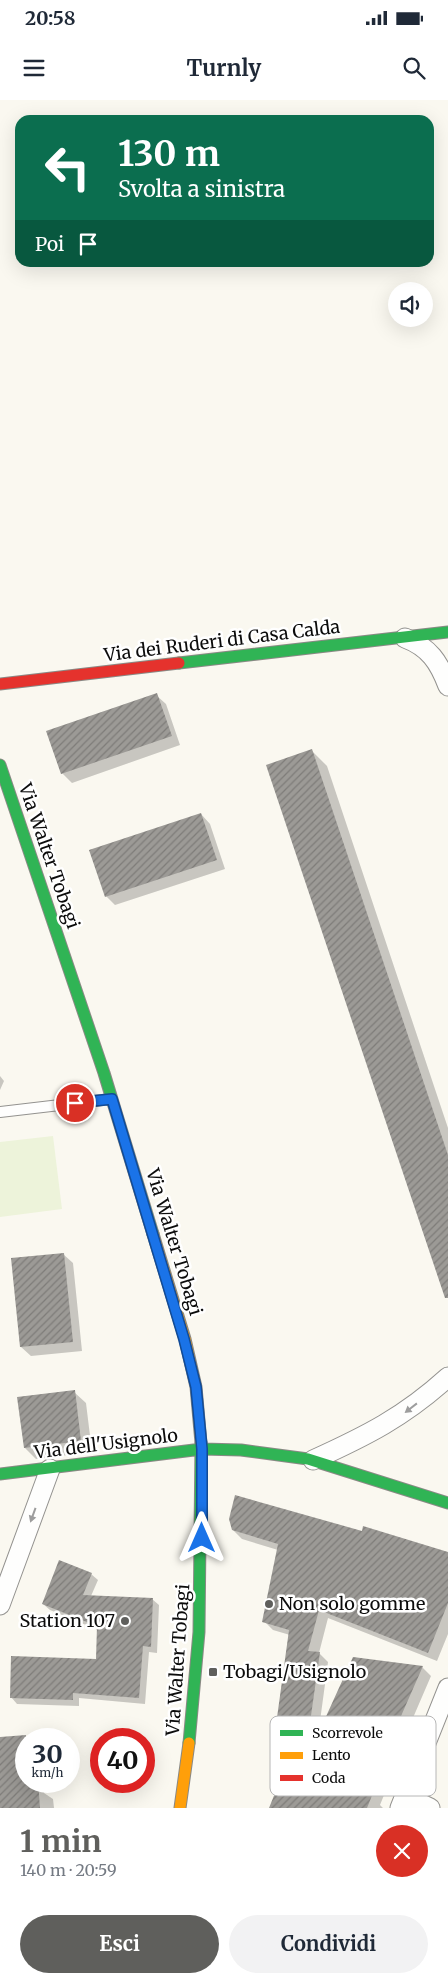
<!DOCTYPE html>
<html lang="it">
<head>
<meta charset="utf-8">
<style>
  body { margin:0; font-family:Merriweather,serif; background:#f2f2f3; color:#1f2937; height:100vh; display:flex; flex-direction:column; font-size:19px; white-space:nowrap }
  * { box-sizing:border-box; margin:0 }
  p { font-size:16px; color:#747a83 }
  .icon { flex:none; width:28px; height:28px; fill:none; stroke:currentColor; stroke-width:2; stroke-linecap:round; stroke-linejoin:round }
  .map { position:relative; height:1708px; overflow:hidden }
  .panel { display:flex; flex-direction:column; background:#fff; flex:1 }
  .panel>* { flex:none }
  .hud { position:absolute; left:15px; top:15px; width:419px; height:152px; border-radius:15px; box-shadow:0 5px 20px #0002; background:#0b6e4f; color:#fff; overflow:hidden }
  .controls { position:absolute; left:388px; top:182px; display:grid; gap:10px }
  .controls a { display:grid; place-items:center; width:45px; height:45px; border-radius:50%; background:#fff; box-shadow:0 5px 20px #0002; font-size:25px }
  .speed { position:absolute; left:15px; top:1628px; display:flex; gap:10px; font-size:25px; font-weight:700; text-align:center }
  .speed>* { display:grid; place-content:center; width:65px; height:65px; border-radius:50%; background:#fff; box-shadow:0 5px 20px #0002; line-height:1 }
  .speed small { font-size:12px; font-weight:400 }
  .speed .limit { border:8px solid #d22; background:#fff; color:#111 }
  .pin { position:absolute; display:grid; place-items:center; width:42px; height:42px; color:#fff; margin:-21px; border:2px solid #fff; border-radius:50%; box-shadow:0 1px 5px #0007 }
  .me { position:absolute; width:55px; margin:-28px; rotate:0deg; stroke-linejoin:round; filter:drop-shadow(0 0 4px #0008) }
  .turn { display:flex; align-items:center; gap:18px; height:105px; padding:0 20px; font-size:22px }
  .turn .icon { width:65px; height:65px; stroke-width:2.5 }
  .turn b { display:block; font-size:35px; line-height:42px }
  .then { display:flex; align-items:center; height:48px; padding:0 20px; background:#0003; gap:10px; font-size:19px }
  .round { display:grid; place-items:center; flex:none; width:52px; height:52px; border-radius:26px; background:#f2f2f3 }
  .summary { display:flex; align-items:center; justify-content:space-between; height:85px; padding:0 20px }
  h1 { font-size:30px; font-weight:700; line-height:38px; color:#5f5f5c }
  .primary-button { display:flex; gap:10px; margin-top:auto; padding:10px 20px }
  .primary-button a { flex:1; height:58px; border-radius:30px; background:#5f5f5c; color:#fff; font-size:20px; font-weight:700; line-height:58px; text-align:center }
  .primary-button a+a { background:#f2f2f3; color:#1f2937 }
  .status { display:flex; justify-content:space-between; align-items:center; height:35px; padding:0 25px; background:#fff; direction:ltr }
  .status svg { height:14px; fill:currentColor }
  header { display:flex; justify-content:space-between; align-items:center; height:65px; padding:0 20px; background:#fff; font-size:22px; font-weight:700 }
  .map>svg:first-child { display:block }
  .pitch { fill:#edf3da }
  .shadow { fill:#0003 }
  .building { fill:url(#building-hatch) }
  .lines { fill:none; stroke-linecap:round; stroke-linejoin:round }
  .lane-casing { stroke:#93928f; stroke-width:12 }
  .street-casing { stroke:#93928f; stroke-width:21 }
  .fast-casing { stroke:#8a8985; stroke-width:13 }
  .slow-casing { stroke:#8a8985; stroke-width:13 }
  .jam-casing { stroke:#8a8985; stroke-width:13 }
  .lane { stroke:#fefefd; stroke-width:10 }
  .street { stroke:#fefefd; stroke-width:19 }
  .fast { stroke:#30b455; stroke-width:11 }
  .slow { stroke:#ff9f0a; stroke-width:11 }
  .jam { stroke:#e5322d; stroke-width:11 }
  .oneway { fill:#9d9d9d }
  .route-casing { stroke:#114b97; stroke-width:12 }
  .route { stroke:#1a73e8; stroke-width:9 }
  .poi-dot { fill:#5f5f5c; stroke:#fff; stroke-width:2 }
  .labels { text-anchor:middle; stroke-width:5; stroke-linejoin:round; paint-order:stroke }
  .street-label { font-size:18px; fill:#0c0c0c; stroke:#fff }
  .poi-label { font-size:18px; fill:#0c0c0c; stroke:#fff; text-anchor:start }
  .key { fill:#fff; stroke:#b6b6b6; stroke-width:1 }
  .key-label { font-size:14px; fill:#0c0c0c }
</style>
</head>
<body>
<div class="status"><b>20:58</b><svg viewBox="0 0 49 12"><path d="M0 12V9h3v3zM5 12V6h3v6zM10 12V3h3v9zM15 12V0h3v12zM26 1h20v11H26zM47 4h2v5h-2z"/></svg></div>
<header><svg class="icon" aria-label="menu" viewBox="0 0 24 24"><path d="M4 6h16M4 12h16M4 18h16"/></svg>Turnly<svg class="icon" aria-label="search" viewBox="0 0 24 24"><circle cx="10" cy="10" r="6"/><path d="M15 15l6 6"/></svg></header>
<div class="map">
<svg width="448" height="1708" viewBox="0 0 448 1708">
  <defs>
    <pattern id="building-hatch" width="6" height="6" patternUnits="userSpaceOnUse" patternTransform="scale(1.25)"><rect width="6" height="6" fill="#9c9a96"/><path d="M-1 1l2-2M0 6l6-6M5 7l2-2" fill="none" stroke="#7e7c79"/></pattern>
  </defs>
  <rect width="100%" height="100%" fill="#faf8f0"/>
  <path class="pitch" d="M53 1036 62 1109 0 1117V1042Z"/>
  <path class="shadow" d="M156 595 166 604 180 645 72 683 62 673Z
    M312 651 327 666 448 1028V1184Z
    M201 714 210 724 225 769 115 805 106 796Z
    M0 976 4 981 0 990Z
    M63 1154 73 1163 82 1251 31 1256 21 1247Z
    M74 1292 86 1303 92 1352 36 1359 25 1348Z
    M233 1430 362 1433 448 1454V1534L437 1561 328 1518 319 1553 328 1562 318 1636 422 1567 431 1576 403 1641 405 1643 380 1705 383 1708H271L300 1636 287 1634 278 1625 290 1535 273 1530 264 1521 278 1450 242 1439Z
    M91 1474 98 1480 91 1496 152 1499 159 1505 157 1553 149 1552 145 1604 79 1598V1606L17 1604 11 1597 97 1560 98 1530 50 1510 43 1504Z
    M33 1636 36 1639H26V1681H43L44 1693 53 1699 54 1708H0V1639Z"/>
  <path class="building" d="M157 593 172 636 61 674 46 631Z
    M312 649 448 1055V1198H445L266 665Z
    M201 713 217 760 105 797 89 750Z
    M64 1153 73 1242 20 1247 11 1158Z
    M75 1290 81 1341 24 1348 17 1297Z
    M235 1395 362 1431 363 1426 448 1452V1503L428 1553 319 1510 308 1551 320 1552 304 1665 353 1557 423 1566 394 1632 397 1633 367 1708H269L301 1629 276 1625 289 1530 262 1522 278 1444 232 1430 229 1419Z
    M59 1460 92 1473 83 1495 153 1498 151 1547 143 1546 139 1598 73 1593V1600L10 1598 11 1556 96 1559 97 1526 42 1504Z
    M26 1635V1681H38L40 1708H0V1637Z"/>
  <g class="lines">
    <g class="lane-casing">
      <path id="lane" d="M0 1012 111 999"/>
    </g>
    <g class="street-casing">
      <path id="street" d="M405 538C429 547 439 562 448 586
        M313 1360C366 1336 404 1317 448 1277
        M0 1505 50 1369
        M405 1696 430 1708
        M400 1708 448 1588"/>
    </g>
    <g class="fast-casing">
      <path id="fast" d="M179 563 448 532
        M0 665 104 973 153 1134
        M0 1374 202 1349 241 1350 308 1359 448 1403
        M189 1643 199 1532 201 1343"/>
    </g>
    <g class="slow-casing">
      <path id="slow" d="M153 1134 185 1239 196 1287 201 1343
        M180 1708 189 1643"/>
    </g>
    <g class="jam-casing">
      <path id="jam" d="M0 584 179 563"/>
    </g>
    <use href="#lane" class="lane"/>
    <use href="#street" class="street"/>
    <use href="#fast" class="fast"/>
    <use href="#slow" class="slow"/>
    <use href="#jam" class="jam"/>
  </g>
  <defs><path id="oneway-solid" d="M-6-.8H1V-3.2L6.5 0L1 3.2V.8H-6Z" transform="scale(1.25)"/></defs>
  <g class="oneway">
    <use href="#oneway-solid" transform="translate(411 1308) rotate(142)"/>
    <use href="#oneway-solid" transform="translate(33 1415) rotate(110)"/>
  </g>
  <g class="lines">
    <g class="route-casing">
      <path id="route" d="M75 1003 112 999 184 1239 196 1287 202 1349V1438"/>
    </g>
    <use href="#route" class="route"/>
  </g>
  <g class="poi-dot">
    <circle cx="269" cy="1504" r="5"/>
    <circle cx="125" cy="1521" r="5"/>
    <rect x="208" y="1567" width="10" height="10" rx="2.5"/>
  </g>
  <g class="labels">
    <g class="street-label">
      <text transform="translate(222 541) rotate(-7)" y="6">Via dei Ruderi di Casa Calda</text>
      <text transform="translate(49 756) rotate(71)" y="6">Via Walter Tobagi</text>
      <text transform="translate(174 1142) rotate(73)" y="6">Via Walter Tobagi</text>
      <text transform="translate(106 1344) rotate(-7)" y="6">Via dell'Usignolo</text>
      <text transform="translate(178 1560) rotate(-86)" y="6">Via Walter Tobagi</text>
    </g>
    <g class="poi-label">
      <text x="279" y="1510">Non solo gomme</text>
      <text x="115" y="1527" text-anchor="end">Station 107</text>
      <text x="223" y="1578">Tobagi/Usignolo</text>
    </g>
  </g>
  <rect x="270" y="1616" width="166" height="80" rx="8" class="key"/>
  <rect x="280" y="1630" width="23" height="6" fill="#30b455"/>
  <rect x="280" y="1652" width="23" height="7" fill="#ff9f0a"/>
  <rect x="280" y="1675" width="23" height="6" fill="#e5322d"/>
  <g class="key-label">
    <text x="312" y="1638">Scorrevole</text>
    <text x="312" y="1660">Lento</text>
    <text x="312" y="1683">Coda</text>
  </g>
</svg>
<div class="controls">
<a><svg class="icon" aria-label="sound" viewBox="0 0 24 24"><path d="M4 9h4l5-4v14l-5-4H4zM17 9q2 3 0 6"/></svg></a>
</div>
<div class="speed"><div>30<small>km/h</small></div><div class="limit">40</div></div>
<div class="pin" style="left:75px;top:1003px;background:#d93025"><svg class="icon" aria-label="arrive" viewBox="0 0 24 24"><path d="M6 21V4h12l-3 4 3 4H6"/></svg></div>
<svg class="me" style="left:202px;top:1438px" viewBox="-20 -20 40 40"><path d="M0-17L14 15 0 8-14 15z" fill="#1a73e8" stroke="#fff" stroke-width="4"/></svg>
<div class="hud">
<div class="turn"><svg class="icon" aria-label="left" viewBox="0 0 24 24"><path d="M17 20v-9H6M10 6l-5 5 5 5"/></svg><div><b>130 m</b>Svolta a sinistra</div></div>
<div class="then">Poi<svg class="icon" aria-label="arrive" viewBox="0 0 24 24"><path d="M6 21V4h12l-3 4 3 4H6"/></svg></div>
</div>
</div>
<section class="panel">
<div class="summary"><div><h1>1 min</h1><p>140 m · 20:59</p></div><a class="round" style="background:#d93025;color:#fff"><svg class="icon" aria-label="close" viewBox="0 0 24 24"><path d="M6 6l12 12M18 6L6 18"/></svg></a></div>
<div class="primary-button"><a>Esci</a><a>Condividi</a></div>
</section>
</body>
</html>
